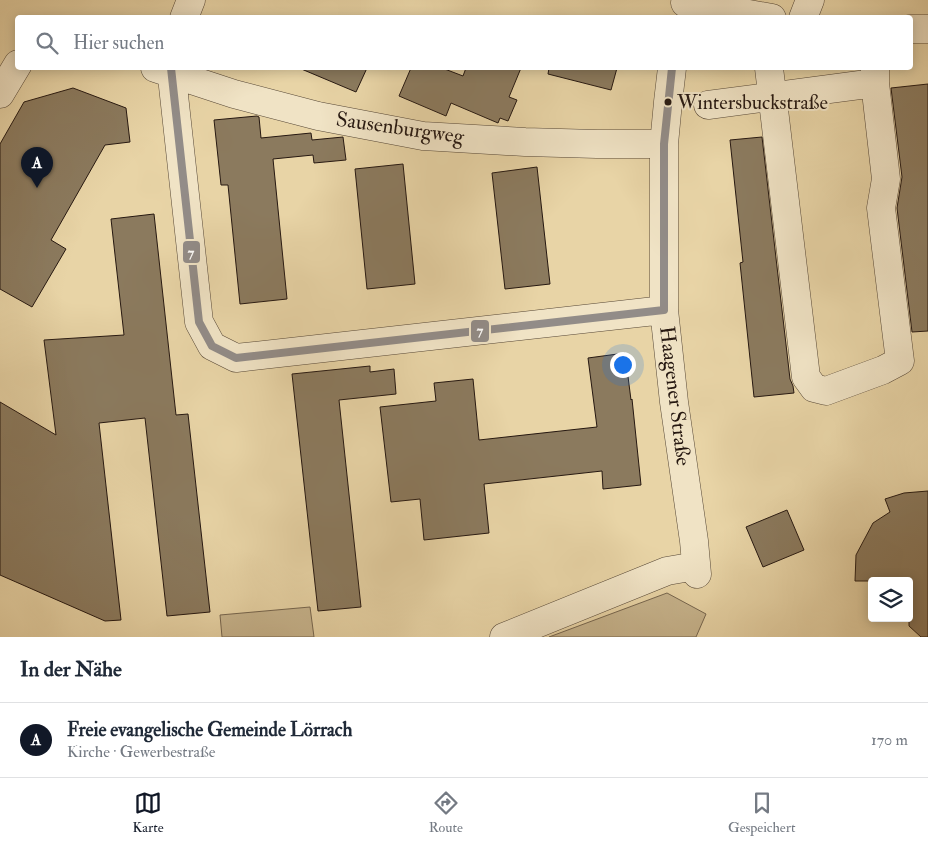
<!DOCTYPE html>
<html lang="de">
<head>
<meta charset="utf-8">
<style>
  :root { --surface:#fff; --page:#f6f6f7; --text:#1f2937; --muted:#747a83; --line:#e0e1e3; --accent:#111827 }
  body { margin:0; font-family:"IM FELL Double Pica",serif; background:var(--page); color:var(--text) }
  .controls { position:absolute; right:15px; bottom:15px; display:grid; overflow:hidden; border-radius:5px; box-shadow:0 2px 12px #0003 }
  .controls button { width:45px; height:45px; display:grid; place-items:center; padding:0; border:0; border-bottom:1px solid var(--line); background:var(--surface); color:var(--text); font:25px sans-serif }
  .you { position:absolute; left:622px; top:364px; width:18px; height:18px; margin:-12px; border:4px solid #fff; border-radius:50%; background:#1a73e8; box-shadow:0 0 0 8px #1a73e833 }
  .badge { display:grid; place-items:center; width:32px; height:32px; border-radius:50%; background:var(--accent); color:#fff; font-size:16px; font-weight:700 }
  .pin { position:absolute; translate:-50% -41px; filter:drop-shadow(0 1px 2px #0008) }
  .pin::after { content:''; position:absolute; top:26px; width:18px; height:15px; background:inherit; clip-path:polygon(0 0,100% 0,50% 100%) }
  .list { margin:0; padding:0; list-style:none }
  h2 { display:flex; justify-content:space-between; align-items:center; height:65px; margin:0; padding:0 20px; font-size:21px }
  h2 small { font-size:16px; font-weight:400; color:var(--muted) }
  .list li { display:grid; grid-template-columns:32px 1fr auto; gap:15px; align-items:center; box-sizing:border-box; height:75px; padding:0 20px; border-top:1px solid var(--line) }
  .list b { display:block; font-size:19px; white-space:nowrap }
  .list p { margin:0; font-size:16px; white-space:nowrap; color:var(--muted) }
  .list em { font-size:16px; font-style:normal; color:var(--muted) }
  .icon { flex:none; width:28px; height:28px; fill:none; stroke:currentColor; stroke-width:2; stroke-linecap:round; stroke-linejoin:round }
  .map { position:relative; flex:none; width:928px; height:637px; overflow:hidden }
  .search { position:absolute; background:var(--surface); box-shadow:0 2px 12px #0003; left:15px; right:15px; top:15px; height:55px; display:flex; align-items:center; gap:12px; box-sizing:border-box; padding:0 18px; border-radius:5px; color:var(--muted); font-size:19px }
  .sheet { height:140px; background:var(--surface) }
  nav { display:flex; justify-content:space-around; align-items:center; box-sizing:border-box; height:70px; border-top:1px solid var(--line); background:var(--surface); font-size:14px; color:var(--muted) }
  nav a { display:grid; justify-items:center; gap:2px }
  nav .on { color:var(--accent) }
  .map>svg:first-child { display:block }
  .green { fill:#c7b48d; stroke:#76664f }
  .building { fill:#8b7a5e; stroke:#261811 }
  .lines { fill:none; stroke-linecap:round; stroke-linejoin:round }
  .minor-casing { stroke:#564736; stroke-width:29 }
  .minor { stroke:#f0e3c5; stroke-width:28 }
  .bus-1-casing { stroke:#f0e3c5; stroke-width:11 }
  .bus-1 { stroke:#928c88; stroke-width:8 }
  .bus-dot { fill:#261811; stroke:#f0e3c5; stroke-width:2 }
  .labels { text-anchor:middle; dominant-baseline:central; stroke-width:4; stroke-linejoin:round; paint-order:stroke }
  .bus-label { font-size:20px; fill:#261811; stroke:#f0e3c5; text-anchor:start }
  .street-label { font-size:21px; fill:#261811; stroke:#f0e3c5 }
  .line-badge { stroke:#f0e3c5; stroke-width:2 }
  .badge-label { font-size:14px; text-anchor:middle; font-weight:bold; fill:#fff }
</style>
</head>
<body>
<div class="map">
<svg width="928" height="637" viewBox="0 0 928 637">
  <rect width="100%" height="100%" fill="#e8d4a6"/>
  <filter id="stains"><feTurbulence type="fractalNoise" baseFrequency=".004" numOctaves="4"/><feColorMatrix values="0 0 0 0 .2 0 0 0 0 .09 0 0 0 0 .02 0 0 0 .5 -.17"/></filter>
  <radialGradient id="worn" r=".72"><stop offset=".6" stop-color="#630" stop-opacity="0"/><stop offset="1" stop-color="#630" stop-opacity=".3"/></radialGradient>
  <!-- green -->
  <path class="green" d="M 667,593 L 706,614 L 696,637 L 549,637 Z
    M 310,607 L 314,637 L 222,637 L 220,615 Z"/>
  <!-- building -->
  <path class="building" d="M 299,68 L 367,68 L 356,92 Z
    M 411,68 L 442,68 L 463,76 L 466,68 L 521,68 L 509,97 L 517,100 L 508,121 L 500,118 L 498,123 L 451,103 L 446,116 L 399,96 Z
    M 549,68 L 617,68 L 611,90 L 548,74 Z
    M 928,84 L 928,331 L 912,332 L 897,208 L 902,177 L 891,88 Z
    M 73,88 L 126,108 L 130,142 L 105,145 L 51,240 L 66,249 L 32,307 L 0,289 L 0,144 L 24,102 Z
    M 257,116 L 259,117 L 261,138 L 311,133 L 312,140 L 343,137 L 346,160 L 314,163 L 313,155 L 273,159 L 287,299 L 240,304 L 228,185 L 221,185 L 214,120 Z
    M 762,137 L 790,379 L 793,386 L 794,393 L 754,397 L 740,263 L 743,262 L 730,140 Z
    M 403,164 L 415,284 L 367,289 L 355,169 Z
    M 537,167 L 550,284 L 505,289 L 492,173 Z
    M 154,214 L 176,415 L 188,414 L 210,612 L 167,616 L 145,418 L 99,423 L 121,620 L 105,621 L 0,575 L 0,402 L 56,435 L 44,340 L 124,335 L 111,219 Z
    M 625,353 L 631,400 L 632,399 L 641,485 L 603,489 L 602,471 L 484,484 L 489,533 L 424,540 L 420,499 L 391,502 L 380,407 L 436,401 L 434,383 L 473,379 L 479,440 L 597,427 L 588,358 Z
    M 370,366 L 370,372 L 394,369 L 396,394 L 339,400 L 361,607 L 318,611 L 292,374 Z
    M 928,491 L 928,637 L 921,637 L 909,626 L 909,581 L 855,581 L 856,555 L 873,523 L 890,512 L 885,499 L 904,493 Z
    M 787,510 L 804,550 L 763,567 L 746,527 Z"/>
  <g class="lines">
    <defs>
      <path id="minor" d="M 685,3 L 772,18
        M 184,18 L 191,0
        M 803,18 L 810,0
        M 910,29 L 928,29
        M 155,68 L 234,94 L 318,116 L 423,136 L 525,142 L 597,144 L 664,144
        M 171,68 L 199,322 L 212,346 L 236,358 L 664,310
        M 672,68 L 668,102 L 664,144 L 664,310 L 674,402 L 694,541 L 697,574
        M 769,68 L 806,377 L 814,388 L 826,391 L 883,370 L 900,361 L 881,208 L 886,179 L 875,83 L 875,68
        M 0,94 L 18,64
        M 708,105 L 875,83
        M 504,637 L 667,571 L 696,566"/>
    </defs>
    <!-- minor casing -->
    <use href="#minor" class="minor-casing"/>
    <!-- minor -->
    <use href="#minor" class="minor"/>
    <defs>
      <path id="bus-1" d="M 171,68 L 199,322 L 212,346 L 236,358 L 664,310
        M 664,310 L 664,144 L 672,68"/>
    </defs>
    <!-- bus-1 casing -->
    <use href="#bus-1" class="bus-1-casing"/>
    <!-- bus-1 -->
    <use href="#bus-1" class="bus-1"/>
  </g>
  <!-- markers -->
  <circle class="bus-dot" cx="668" cy="102" r="4.5"/>
  <g class="labels">
    <!-- bus labels -->
    <g class="bus-label">
      <text x="677" y="102">Wintersbuckstraße</text>
    </g>
    <!-- street labels -->
    <g class="street-label">
      <text transform="translate(400 128) rotate(8)">Sausenburgweg</text>
      <text transform="translate(675 396) rotate(83)">Haagener Straße</text>
    </g>
  </g>
  <g class="line-badge">
    <rect x="182" y="240" width="19" height="24" rx="5" fill="#928c88"/>
    <rect x="470" y="319" width="20" height="24" rx="5" fill="#928c88"/>
  </g>
  <g class="badge-label">
    <text x="191" y="257">7</text>
    <text x="480" y="335">7</text>
  </g>
  <rect width="100%" height="100%" filter="url(#stains)"/>
  <rect width="100%" height="100%" fill="url(#worn)"/>
</svg>
<div class="controls">
<button><svg class="icon" aria-label="layers" viewBox="0 0 24 24"><path d="M12 4l9 5-9 5-9-5zM3 14l9 5 9-5"/></svg></button>
</div>
<div class="you"></div>
<div class="pin badge" style="left:37px;top:188px">A</div>
<div class="search"><svg class="icon" aria-label="search" viewBox="0 0 24 24"><circle cx="10" cy="10" r="6"/><path d="M15 15l6 6"/></svg>Hier suchen</div>
</div>
<section class="sheet">
<h2>In der Nähe<small></small></h2>
<ul class="list">
<li><span class="badge">A</span><div><b>Freie evangelische Gemeinde Lörrach</b><p>Kirche · Gewerbestraße</p></div><em>170 m</em></li>
</ul>
</section>
<nav>
<a class="on"><svg class="icon" aria-label="map" viewBox="0 0 24 24"><path d="M3 6l6-2 6 2 6-2v14l-6 2-6-2-6 2zM9 4v14M15 6v14"/></svg>Karte</a>
<a><svg class="icon" aria-label="directions" viewBox="0 0 24 24"><path d="M12 3l9 9-9 9-9-9zM9 14v-3h6M13 9l2 2-2 2"/></svg>Route</a>
<a><svg class="icon" aria-label="saved" viewBox="0 0 24 24"><path d="M7 4h10v16l-5-4-5 4z"/></svg>Gespeichert</a>
</nav>
</body>
</html>
